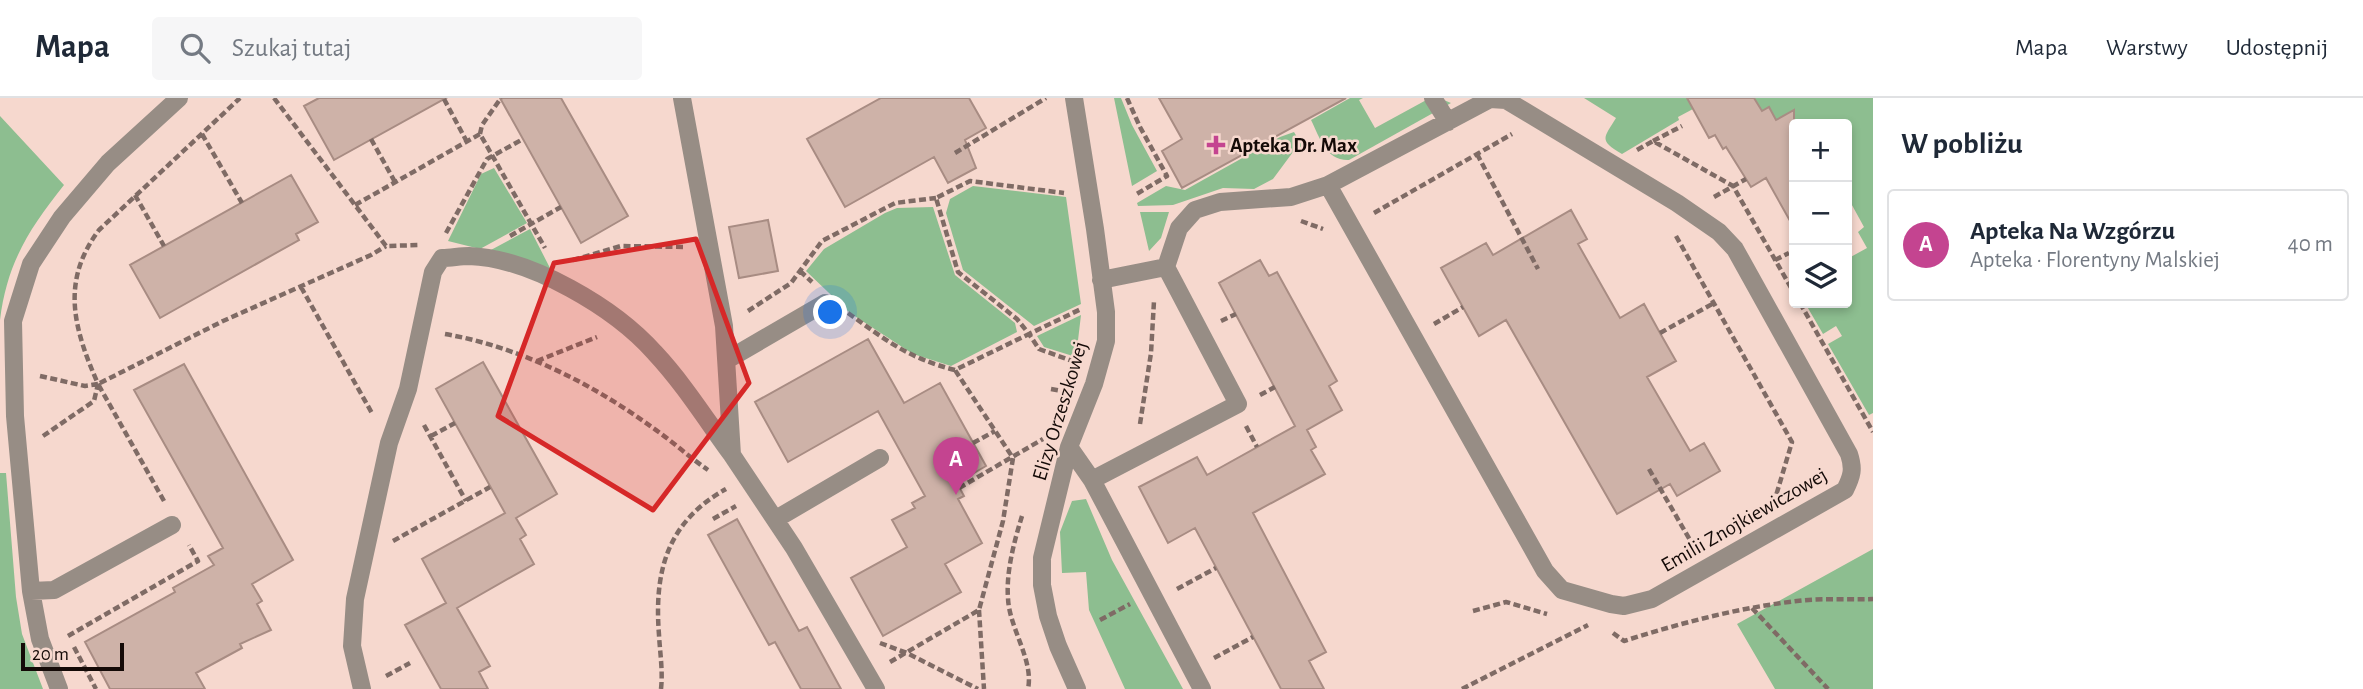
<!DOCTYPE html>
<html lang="pl">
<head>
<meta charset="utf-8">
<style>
  :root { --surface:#fff; --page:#f6f6f7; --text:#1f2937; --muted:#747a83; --line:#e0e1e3; --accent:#c44490 }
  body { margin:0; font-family:"Alegreya Sans",sans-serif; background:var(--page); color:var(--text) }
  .controls { position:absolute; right:21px; top:21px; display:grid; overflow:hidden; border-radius:7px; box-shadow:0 4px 10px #0003 }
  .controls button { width:63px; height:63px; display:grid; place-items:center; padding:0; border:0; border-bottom:2px solid var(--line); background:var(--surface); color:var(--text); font:35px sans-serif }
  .scale { position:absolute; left:21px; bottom:18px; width:103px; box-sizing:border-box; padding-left:7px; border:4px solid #140a07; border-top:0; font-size:19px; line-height:24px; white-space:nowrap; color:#140a07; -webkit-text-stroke:5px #f6d8ce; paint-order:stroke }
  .you { position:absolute; left:831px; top:215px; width:24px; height:24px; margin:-18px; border:5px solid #fff; border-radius:50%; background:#1a73e8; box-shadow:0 0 0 10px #1a73e833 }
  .badge { display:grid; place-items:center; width:46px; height:46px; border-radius:50%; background:var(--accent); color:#fff; font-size:23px; font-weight:700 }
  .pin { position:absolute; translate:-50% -58px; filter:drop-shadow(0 2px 4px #0008) }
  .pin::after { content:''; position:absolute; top:37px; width:24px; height:21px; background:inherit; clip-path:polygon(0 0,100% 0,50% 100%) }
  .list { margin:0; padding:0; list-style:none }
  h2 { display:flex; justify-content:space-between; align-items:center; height:91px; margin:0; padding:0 28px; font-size:30px }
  h2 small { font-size:23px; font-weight:400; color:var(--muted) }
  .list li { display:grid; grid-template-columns:46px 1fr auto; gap:21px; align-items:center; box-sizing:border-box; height:112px; margin:0 14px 14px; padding:0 14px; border:2px solid var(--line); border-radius:7px }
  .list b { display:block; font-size:26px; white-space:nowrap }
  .list p { margin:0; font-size:23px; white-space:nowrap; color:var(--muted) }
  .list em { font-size:23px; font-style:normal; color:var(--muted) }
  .icon { flex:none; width:38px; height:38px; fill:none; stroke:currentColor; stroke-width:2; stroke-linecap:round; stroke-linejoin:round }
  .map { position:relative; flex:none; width:1873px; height:591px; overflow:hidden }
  header { display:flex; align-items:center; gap:42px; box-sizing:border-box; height:98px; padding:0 35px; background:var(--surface); border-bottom:2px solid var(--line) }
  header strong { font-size:33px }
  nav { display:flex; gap:38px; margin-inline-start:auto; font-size:24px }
  .search { width:490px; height:63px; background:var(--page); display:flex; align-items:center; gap:18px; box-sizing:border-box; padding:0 24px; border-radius:7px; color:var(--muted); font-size:26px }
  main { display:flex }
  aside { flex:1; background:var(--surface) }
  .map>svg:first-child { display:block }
  .green { fill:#8dbe90 }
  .building { fill:#ceb2a8; stroke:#a88c83; stroke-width:2 }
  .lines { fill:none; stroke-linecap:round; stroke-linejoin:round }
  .path { stroke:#7f6b65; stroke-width:4.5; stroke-dasharray:7 3.5; stroke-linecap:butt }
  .minor { stroke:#978d85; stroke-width:18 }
  .marked { fill:#d62828; fill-opacity:0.2; stroke:#d62828; stroke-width:5; stroke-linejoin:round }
  .poi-dot { fill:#c44490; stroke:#f6d8ce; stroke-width:2.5 }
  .labels { text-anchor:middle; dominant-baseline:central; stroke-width:5; stroke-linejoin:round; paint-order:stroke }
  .poi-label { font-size:21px; font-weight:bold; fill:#140a07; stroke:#f6d8ce; text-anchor:start }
  .street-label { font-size:21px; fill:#140a07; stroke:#f6d8ce }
</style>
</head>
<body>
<header>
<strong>Mapa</strong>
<div class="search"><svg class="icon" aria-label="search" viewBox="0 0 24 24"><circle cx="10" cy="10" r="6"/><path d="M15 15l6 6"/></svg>Szukaj tutaj</div>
<nav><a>Mapa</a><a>Warstwy</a><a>Udostępnij</a></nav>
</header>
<main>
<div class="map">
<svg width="1873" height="591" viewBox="0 0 1873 591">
  <rect width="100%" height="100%" fill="#f6d8ce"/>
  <!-- green -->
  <path class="green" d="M 1114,0 L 1121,0 L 1132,27 L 1157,73 L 1132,88 Z
    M 1350,0 L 1363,0 L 1359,2 L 1375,30 L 1430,0 L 1439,0 L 1451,5 L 1349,62 C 1326,63 1320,40 1311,22 Z
    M 1584,0 L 1687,0 L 1693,11 L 1678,19 L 1679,22 L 1622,56 C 1598,42 1604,40 1616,20 Z
    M 1754,0 L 1873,0 L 1873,315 L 1869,317 L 1828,246 L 1842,238 L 1836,228 L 1823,236 L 1805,205 L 1847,205 L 1847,161 L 1867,150 L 1858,134 L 1864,129 L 1847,98 L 1847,26 L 1797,26 L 1790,14 L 1776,22 L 1769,9 L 1762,13 Z
    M 0,18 L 64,87 C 29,131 7,165 0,222 Z
    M 1294,34 L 1303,49 L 1293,54 L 1273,81 L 1254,91 L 1223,90 L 1173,107 L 1138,108 L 1137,105 L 1166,88 L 1185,92 L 1280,39 Z
    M 494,70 L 527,125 L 480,151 L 448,143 L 481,76 Z
    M 973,88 L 1066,99 L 1081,206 L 1034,228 L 963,172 L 946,115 L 950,101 Z
    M 933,109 L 955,177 L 1015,225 L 1017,234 L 951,268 L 913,256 L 850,215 L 806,173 L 824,151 L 885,115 L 897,110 Z
    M 1140,114 L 1169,114 L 1161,140 L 1149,153 Z
    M 530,131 L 551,172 L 489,153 Z
    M 1081,217 L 1076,259 L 1044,249 L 1037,238 Z
    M 0,375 L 6,375 L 16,499 L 22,536 L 43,591 L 0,591 Z
    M 1086,401 L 1112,462 L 1183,591 L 1125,591 L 1089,512 L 1086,474 L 1062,475 L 1060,434 L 1072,403 Z
    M 1873,451 L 1873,591 L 1775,591 L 1737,526 Z"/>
  <!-- building -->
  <path class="building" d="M 319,0 L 446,0 L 334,62 L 304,8 Z
    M 500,0 L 561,0 L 628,118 L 581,145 Z
    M 881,0 L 969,0 L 986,30 L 965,42 L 976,70 L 948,85 L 934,59 L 845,109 L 807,41 Z
    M 1159,0 L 1346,0 L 1182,90 L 1162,53 L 1182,41 Z
    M 1687,0 L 1754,0 L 1762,13 L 1769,9 L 1776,22 L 1794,12 L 1794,130 L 1766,80 L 1751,89 L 1726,49 L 1723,51 L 1715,37 L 1709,40 Z
    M 291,77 L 318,124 L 296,136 L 299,142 L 160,220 L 130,167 Z
    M 1571,112 L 1587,141 L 1578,146 L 1620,220 L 1644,206 L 1660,235 L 1676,263 L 1647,279 L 1690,353 L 1704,345 L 1720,373 L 1677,398 L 1670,386 L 1617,416 L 1506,222 L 1479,238 L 1441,170 L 1486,145 L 1493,157 Z
    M 768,122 L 778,173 L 739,180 L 729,129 Z
    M 1260,162 L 1269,178 L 1277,174 L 1337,283 L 1329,288 L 1342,312 L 1307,332 L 1316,349 L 1311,352 L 1325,376 L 1253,415 L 1326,554 L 1309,563 L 1324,591 L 1281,591 L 1195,430 L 1168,445 L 1139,389 L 1197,359 L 1207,377 L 1295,328 L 1219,185 Z
    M 868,241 L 904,305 L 940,285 L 986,368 L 957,385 L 964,398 L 958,401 L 982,445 L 945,466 L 961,494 L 883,538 L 851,480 L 907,449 L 892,422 L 915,410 L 912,405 L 925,398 L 878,313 L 788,364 L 755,304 Z
    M 483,264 L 557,396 L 516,420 L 526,437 L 520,441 L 534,466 L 457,510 L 490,568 L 479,574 L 488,591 L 441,591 L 405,527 L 446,505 L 422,461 L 505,415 L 436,291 Z
    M 184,266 L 293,462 L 252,486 L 262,503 L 257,506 L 271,532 L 240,546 L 242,550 L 196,575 L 205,591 L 110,591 L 85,544 L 175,494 L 173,490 L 214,467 L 208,458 L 223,450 L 134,292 Z
    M 737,421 L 799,533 L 807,529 L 841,591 L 801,591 L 775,544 L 769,547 L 708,437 Z"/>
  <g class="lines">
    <!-- path -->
    <path class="path" d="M 274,0 L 386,148 L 420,147
      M 1127,0 L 1140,29 L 1167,78 L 1135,97
      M 444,1 L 467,44
      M 202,36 L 242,105
      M 480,36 L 482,27 L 501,0
      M 371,41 L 395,84
      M 1653,43 L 1682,28
      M 1637,52 L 1653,43 L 1733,88 L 1794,195
      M 955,55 L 1046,0
      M 1477,56 L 1538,171
      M 135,97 L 164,148
      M 1714,99 L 1746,81
      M 355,107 L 480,36 L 545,150
      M 1374,115 L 1512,36
      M 1301,123 L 1323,131
      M 446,135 L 487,61 L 523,41
      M 510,138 L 561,109
      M 1676,138 L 1792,344 L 1775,401
      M 573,162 L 621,148 L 685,149
      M 1775,162 L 1789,155
      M 800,173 L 812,184
      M 301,189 L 373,317
      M 1800,205 L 1873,334
      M 748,213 L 791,185 L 822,143 L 895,105 L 936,100
      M 848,215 C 887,243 908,260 955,272 L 1029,236 L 1017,221 L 958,174 L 936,100 L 970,83 L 1064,95
      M 1221,223 L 1236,216
      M 1434,226 L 1463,209
      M 1660,235 L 1714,205
      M 445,236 C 520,249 593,286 653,330 C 672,343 689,359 708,372
      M 537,263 L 597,239
      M 1075,264 L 1039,251 L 1029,236 L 1081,211
      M 40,278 L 85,288 L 98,286 C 74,231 60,184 99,132 L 240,0
      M 1051,291 L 1062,293
      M 1260,297 L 1275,289
      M 1140,326 L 1151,255 L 1154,203
      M 424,327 L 466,403
      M 1246,328 L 1257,349
      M 43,338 L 94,303 L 98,286
      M 431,338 L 455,325
      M 973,345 L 995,333
      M 1649,371 L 1694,449
      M 959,390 L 1043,341
      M 164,403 L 98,286 L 223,223 L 371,157 L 386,148
      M 1022,418 C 1014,444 1006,474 1008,500 C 1009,530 1034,562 1028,591
      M 713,421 L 736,408
      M 393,443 L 490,389
      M 1177,491 L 1216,470
      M 1752,510 L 1828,591
      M 979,512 L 984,591
      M 1473,513 L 1506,504 L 1547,516
      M 1100,522 L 1130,506
      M 1613,535 L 1624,543 C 1681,525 1737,510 1797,503 C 1822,500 1848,502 1873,501
      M 68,538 L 198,463 L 189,447
      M 880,545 L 907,555 L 978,591
      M 74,549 L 96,591
      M 1214,560 L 1253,539
      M 890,564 L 979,512 L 1003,423 L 1013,360 L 955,272
      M 386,578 L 410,565
      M 661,591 C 663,573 660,555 659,537 C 654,473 667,424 726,391
      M 1462,591 L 1588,527"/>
    <!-- minor -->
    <path class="minor" d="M 682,0 L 724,228 L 732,357 L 794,450 L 876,591
      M 1074,0 L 1095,131 L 1106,214 L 1106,243 L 1094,286 L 1069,349 L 1042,460 L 1042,487 L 1048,518 L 1058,548 L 1077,591
      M 1433,0 L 1448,24
      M 1101,182 L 1166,169 L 1179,130 L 1195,112 L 1220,104 L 1291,99 L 1328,87 L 1490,1 L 1506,2 L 1677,105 L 1719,134 L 1735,151 L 1849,356 C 1854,371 1852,378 1845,392 L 1652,501 L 1624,508 L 1611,506 L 1562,492 L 1545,473 L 1328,87
      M 727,262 L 825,205
      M 1069,349 L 1092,382 L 1202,591
      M 1092,382 L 1238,306 L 1166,169
      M 776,421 L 880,360
      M 31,493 L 54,492 L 172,427
      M 59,591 L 40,541 L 31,493 L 15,318 L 13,223 L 31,166 L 62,119 L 108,65 L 179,0
      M 362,591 L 352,548 L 355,501 L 389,345 L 408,291 L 433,174 L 442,160 C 451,160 460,158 469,158 C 531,160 615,210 655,255 C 684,286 707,323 732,357"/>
  </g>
  <!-- marked area -->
  <path class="marked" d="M 696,141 L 749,285 L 653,412 L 498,318 L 554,165 Z"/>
  <!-- markers -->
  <path class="poi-dot" d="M1212.5 36.5h7v7h7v7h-7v7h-7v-7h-7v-7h7z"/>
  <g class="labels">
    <!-- poi labels -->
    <g class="poi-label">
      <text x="1230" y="47">Apteka Dr. Max</text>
    </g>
    <!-- street labels -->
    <g class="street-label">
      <text transform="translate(1060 313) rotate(-73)">Elizy Orzeszkowej</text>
      <text transform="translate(1744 422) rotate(-30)">Emilii Znojkiewiczowej</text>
    </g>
  </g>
</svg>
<div class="controls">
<button>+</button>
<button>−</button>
<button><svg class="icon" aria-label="layers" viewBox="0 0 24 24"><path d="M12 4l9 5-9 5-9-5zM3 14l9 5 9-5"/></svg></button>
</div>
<div class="scale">20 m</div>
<div class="you"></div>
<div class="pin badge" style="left:956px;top:397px">A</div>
</div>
<aside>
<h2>W pobliżu<small></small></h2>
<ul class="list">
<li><span class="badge">A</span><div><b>Apteka Na Wzgórzu</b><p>Apteka · Florentyny Malskiej</p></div><em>40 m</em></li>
</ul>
</aside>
</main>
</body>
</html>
